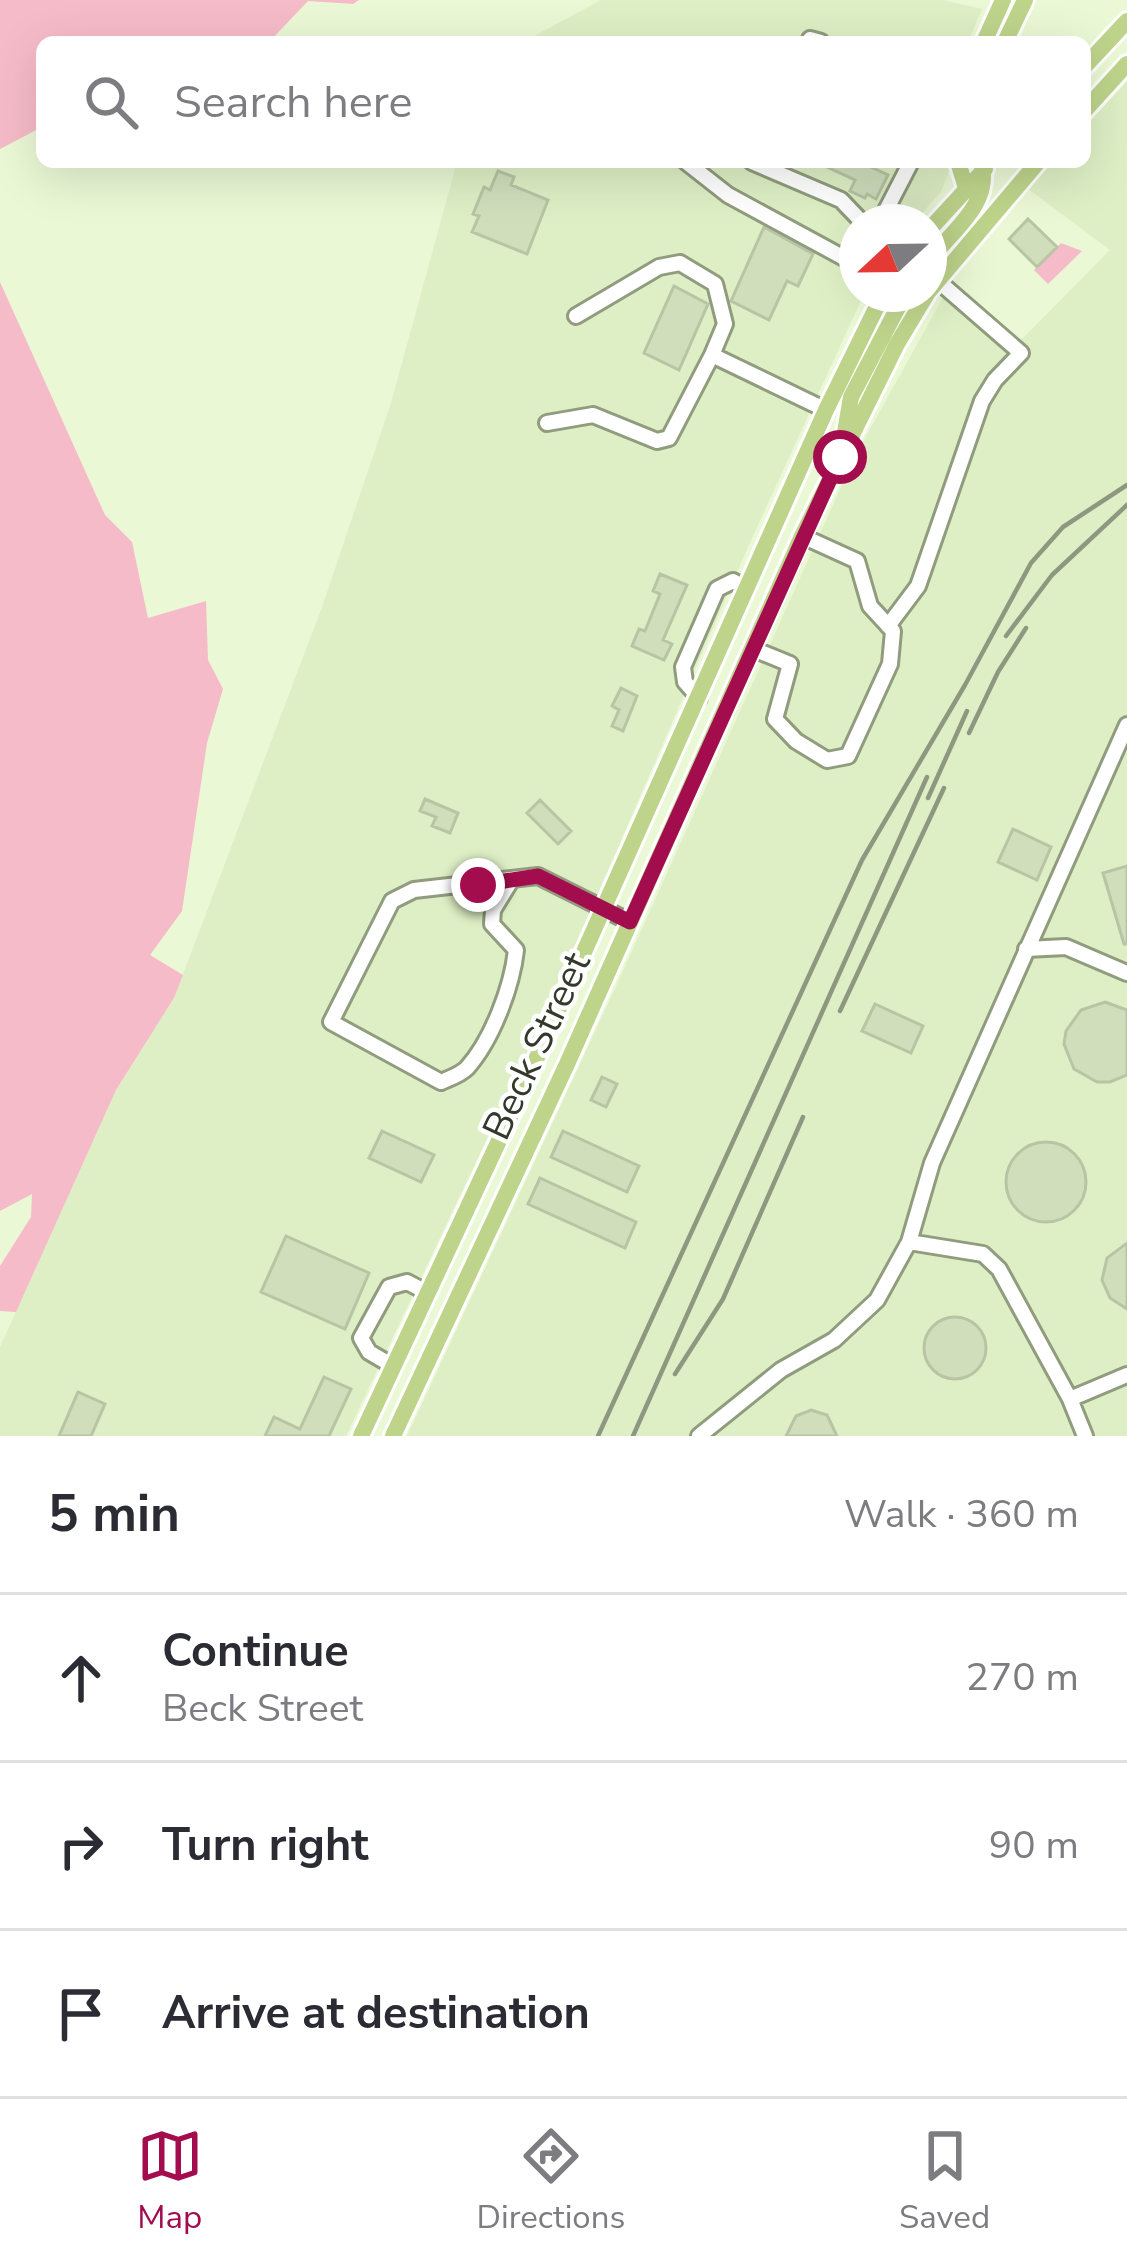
<!DOCTYPE html>
<html lang="en">
<head>
<meta charset="utf-8">
<style>
  :root { --surface:#fff; --page:#f7f7f7; --text:#2b2b33; --muted:#7c7c81; --line:#e1e1e2; --accent:#a30d4e }
  body { margin:0; font-family:"Nunito Sans",sans-serif; background:var(--page); color:var(--text) }
  .compass { position:absolute; left:839px; top:204px; width:108px; height:108px; border-radius:50%; background:var(--surface); box-shadow:0 12px 48px #0002; rotate:248deg }
  .stop { position:absolute; width:36px; height:36px; margin:-27px; border:9px solid #a30d4e; border-radius:50%; background:#fff }
  .stop.end { background:#a30d4e; border-color:#fff; box-shadow:0 3px 12px #0008 }
  .list { margin:0; padding:0; list-style:none }
  h2 { display:flex; justify-content:space-between; align-items:center; height:156px; margin:0; padding:0 48px; font-size:51px }
  h2 small { font-size:39px; font-weight:400; color:var(--muted) }
  .list li { display:grid; grid-template-columns:78px 1fr auto; gap:36px; align-items:center; box-sizing:border-box; height:168px; padding:0 48px; border-top:3px solid var(--line) }
  .list b { display:block; font-size:45px; white-space:nowrap }
  .list p { margin:0; font-size:39px; white-space:nowrap; color:var(--muted) }
  .list em { font-size:39px; font-style:normal; color:var(--muted) }
  .icon { flex:none; width:66px; height:66px; fill:none; stroke:currentColor; stroke-width:2; stroke-linecap:round; stroke-linejoin:round }
  .map { position:relative; flex:none; width:1127px; height:1436px; overflow:hidden }
  .search { position:absolute; background:var(--surface); box-shadow:0 12px 48px #0002; left:36px; right:36px; top:36px; height:132px; display:flex; align-items:center; gap:30px; box-sizing:border-box; padding:0 42px; border-radius:18px; color:var(--muted); font-size:45px }
  .sheet { height:660px; background:var(--surface) }
  nav { display:flex; justify-content:space-around; align-items:center; box-sizing:border-box; height:168px; border-top:3px solid var(--line); background:var(--surface); font-size:33px; color:var(--muted) }
  nav a { display:grid; justify-items:center; gap:6px }
  nav .on { color:var(--accent) }
  .map>svg:first-child { display:block }
  .built { fill:#deefc5 }
  .green { fill:#f6bbc8 }
  .building { fill:#d0debc; stroke:#b8c5a4; stroke-width:3 }
  .lines { fill:none; stroke-linecap:round; stroke-linejoin:round }
  .minor-casing { stroke:#909c7d; stroke-width:20 }
  .major-casing { stroke:#fff; stroke-width:22 }
  .minor { stroke:#fff; stroke-width:14 }
  .major { stroke:#bed48b; stroke-width:16 }
  .rail { stroke:#8e9880; stroke-width:4.5 }
  .route { stroke:#a30d4e; stroke-width:15 }
  .labels { text-anchor:middle; dominant-baseline:central; stroke-width:9; stroke-linejoin:round; paint-order:stroke }
  .street-label { font-size:39px; fill:#33392b; stroke:#fff }
</style>
</head>
<body>
<div class="map">
<svg width="1127" height="1436" viewBox="0 0 1127 1436">
  <rect width="100%" height="100%" fill="#eaf8d5"/>
  <!-- built -->
  <path class="built" d="M 601,0 L 943,0 L 982,9 L 968,42 L 523,42 Z
    M 1127,81 L 1127,1436 L 407,1436 L 618,982 L 854,458 L 946,292 L 1012,349 L 1110,250 L 1028,189 L 1053,162 L 1085,162 L 1085,127 Z
    M 457,162 L 947,162 L 949,171 L 941,192 L 914,222 L 857,222 L 857,294 L 864,294 L 748,547 L 543,1021 L 346,1436 L 0,1436 L 0,1347 L 116,1090 L 174,998 L 322,607 L 391,403 Z"/>
  <!-- green -->
  <path class="green" d="M 0,0 L 359,0 L 353,4 L 308,1 L 269,42 L 42,42 L 42,127 L 0,149 Z
    M 1061,243 L 1082,251 L 1048,284 L 1034,270 Z
    M 0,282 L 105,515 L 132,542 L 148,618 L 206,601 L 208,660 L 223,689 L 207,743 L 182,911 L 150,955 L 183,975 L 174,998 L 116,1090 L 16,1312 L 0,1311 L 0,1266 L 31,1217 L 32,1194 L 0,1211 Z"/>
  <!-- building -->
  <path class="building" d="M 816,162 L 860,162 L 888,175 L 876,199 L 867,194 L 865,198 L 850,191 L 855,180 Z
    M 498,171 L 514,177 L 511,185 L 548,200 L 527,254 L 472,232 L 479,216 L 473,214 L 484,187 L 490,190 Z
    M 1028,219 L 1057,247 L 1037,267 L 1009,239 Z
    M 764,227 L 813,254 L 798,286 L 787,281 L 769,320 L 731,301 Z
    M 674,286 L 708,304 L 679,370 L 644,353 Z
    M 660,574 L 687,585 L 663,640 L 672,644 L 664,660 L 632,646 L 639,629 L 645,631 L 660,594 L 653,591 Z
    M 621,688 L 637,696 L 623,731 L 612,726 L 619,710 L 612,706 Z
    M 425,799 L 458,813 L 450,833 L 432,826 L 436,817 L 420,811 Z
    M 540,800 L 571,831 L 558,844 L 527,813 Z
    M 1013,829 L 1051,847 L 1037,880 L 998,862 Z
    M 1127,866 L 1127,944 L 1124,944 L 1103,873 Z
    M 1105,1002 L 1127,1010 L 1127,1075 L 1110,1082 L 1097,1082 L 1074,1069 L 1064,1044 L 1066,1031 L 1081,1010 Z
    M 875,1004 L 923,1026 L 911,1053 L 862,1031 Z
    M 602,1077 L 617,1084 L 606,1107 L 591,1100 Z
    M 382,1131 L 434,1155 L 421,1182 L 369,1158 Z
    M 563,1131 L 639,1166 L 627,1192 L 551,1157 Z
    M1006 1182a40 40 0 1 1 80 0a40 40 0 1 1-80 0Z
    M 540,1178 L 636,1222 L 625,1248 L 528,1204 Z
    M 286,1236 L 369,1273 L 345,1329 L 261,1292 Z
    M 1127,1243 L 1127,1309 L 1110,1298 L 1102,1280 L 1107,1258 Z
    M924 1348a31 31 0 1 1 62 0a31 31 0 1 1-62 0Z
    M 324,1377 L 351,1389 L 329,1436 L 265,1436 L 274,1417 L 300,1429 Z
    M 78,1392 L 105,1404 L 91,1436 L 59,1436 Z
    M 811,1410 L 827,1415 L 837,1436 L 786,1436 L 796,1416 Z"/>
  <g class="lines">
    <defs>
      <path id="minor" d="M 810,39 L 821,42
        M 686,162 L 728,195 L 857,265
        M 752,162 L 841,200 L 862,222
        M 880,222 L 911,162
        M 576,316 L 659,267 L 680,263 L 715,284 L 725,324 L 712,355
        M 547,423 L 593,415 L 657,441 L 669,438 L 712,355 L 826,410
        M 888,626 L 918,586 L 982,401 L 995,380 L 1021,353 L 937,280
        M 751,648 L 790,664 L 775,719 L 796,741 L 827,760 L 848,756 L 890,664 L 893,631 L 870,606 L 857,561 L 802,536
        M 699,698 L 685,682 L 683,667 L 717,589 L 733,581 L 747,589
        M 512,879 L 493,910 L 492,924 L 516,950 C 512,987 492,1040 467,1068 C 460,1075 450,1078 441,1082 L 331,1022 L 392,901 L 414,890 L 538,876 L 630,922
        M 1026,949 L 1066,947 L 1127,973
        M 909,1242 L 983,1254 L 999,1269 L 1070,1399 L 1085,1436
        M 393,1366 L 369,1352 L 361,1338 L 389,1287 L 407,1282 L 428,1293
        M 1070,1399 L 1127,1375
        M 699,1436 L 781,1370 L 834,1340 L 877,1300 L 909,1242 L 932,1163 L 1127,725"/>
      <path id="major" d="M 984,42 L 1003,0
        M 1005,42 L 1025,0
        M 1085,66 L 1127,21
        M 1085,110 L 1127,64
        M 958,162 L 966,188
        M 929,230 L 985,169
        M 929,260 C 952,231 993,203 981,162
        M 929,291 L 1038,162
        M 844,438 L 851,397 L 905,294
        M 361,1436 L 517,1102 L 826,410 L 883,294
        M 393,1436 L 567,1064 L 802,536 L 897,344 L 927,294"/>
    </defs>
    <!-- minor casing -->
    <use href="#minor" class="minor-casing"/>
    <!-- major casing -->
    <use href="#major" class="major-casing"/>
    <!-- minor -->
    <use href="#minor" class="minor"/>
    <!-- major -->
    <use href="#major" class="major"/>
    <!-- rail -->
    <path class="rail" d="M 1006,636 L 1052,575 L 1127,505
      M 969,733 L 998,672 L 1026,628
      M 928,798 L 967,711
      M 840,1011 L 944,788
      M 675,1374 L 723,1299 L 803,1117
      M 598,1436 L 862,860 L 965,685 L 1031,563 L 1063,527 L 1127,485
      M 633,1436 L 927,777"/>
  </g>
  <g class="lines">
    <!-- route -->
    <path class="route" d="M 478,885 L 538,876 L 630,922 L 840,457"/>
  </g>
  <g class="labels">
    <!-- street labels -->
    <g class="street-label">
      <text transform="translate(537 1046) rotate(-65)">Beck Street</text>
    </g>
  </g>
</svg>
<svg class="compass" viewBox="-18 -18 36 36"><path d="M0-13l5 13h-10z" fill="#e53935"/><path d="M0 13l5-13h-10z" fill="#7c7c81"/></svg>
<div class="stop" style="left:840px;top:457px"></div>
<div class="stop end" style="left:478px;top:885px"></div>
<div class="search"><svg class="icon" aria-label="search" viewBox="0 0 24 24"><circle cx="10" cy="10" r="6"/><path d="M15 15l6 6"/></svg>Search here</div>
</div>
<section class="sheet">
<h2>5 min<small>Walk · 360 m</small></h2>
<ul class="list">
<li><svg class="icon" aria-label="ahead" viewBox="0 0 24 24"><path d="M12 20V5M6 11l6-6 6 6"/></svg><div><b>Continue</b><p>Beck Street</p></div><em>270 m</em></li>
<li><svg class="icon" aria-label="right" viewBox="0 0 24 24"><path d="M7 20v-9h11M14 6l5 5-5 5"/></svg><div><b>Turn right</b></div><em>90 m</em></li>
<li><svg class="icon" aria-label="arrive" viewBox="0 0 24 24"><path d="M6 21V4h12l-3 4 3 4H6"/></svg><div><b>Arrive at destination</b></div></li>
</ul>
</section>
<nav>
<a class="on"><svg class="icon" aria-label="map" viewBox="0 0 24 24"><path d="M3 6l6-2 6 2 6-2v14l-6 2-6-2-6 2zM9 4v14M15 6v14"/></svg>Map</a>
<a><svg class="icon" aria-label="directions" viewBox="0 0 24 24"><path d="M12 3l9 9-9 9-9-9zM9 14v-3h6M13 9l2 2-2 2"/></svg>Directions</a>
<a><svg class="icon" aria-label="saved" viewBox="0 0 24 24"><path d="M7 4h10v16l-5-4-5 4z"/></svg>Saved</a>
</nav>
</body>
</html>
